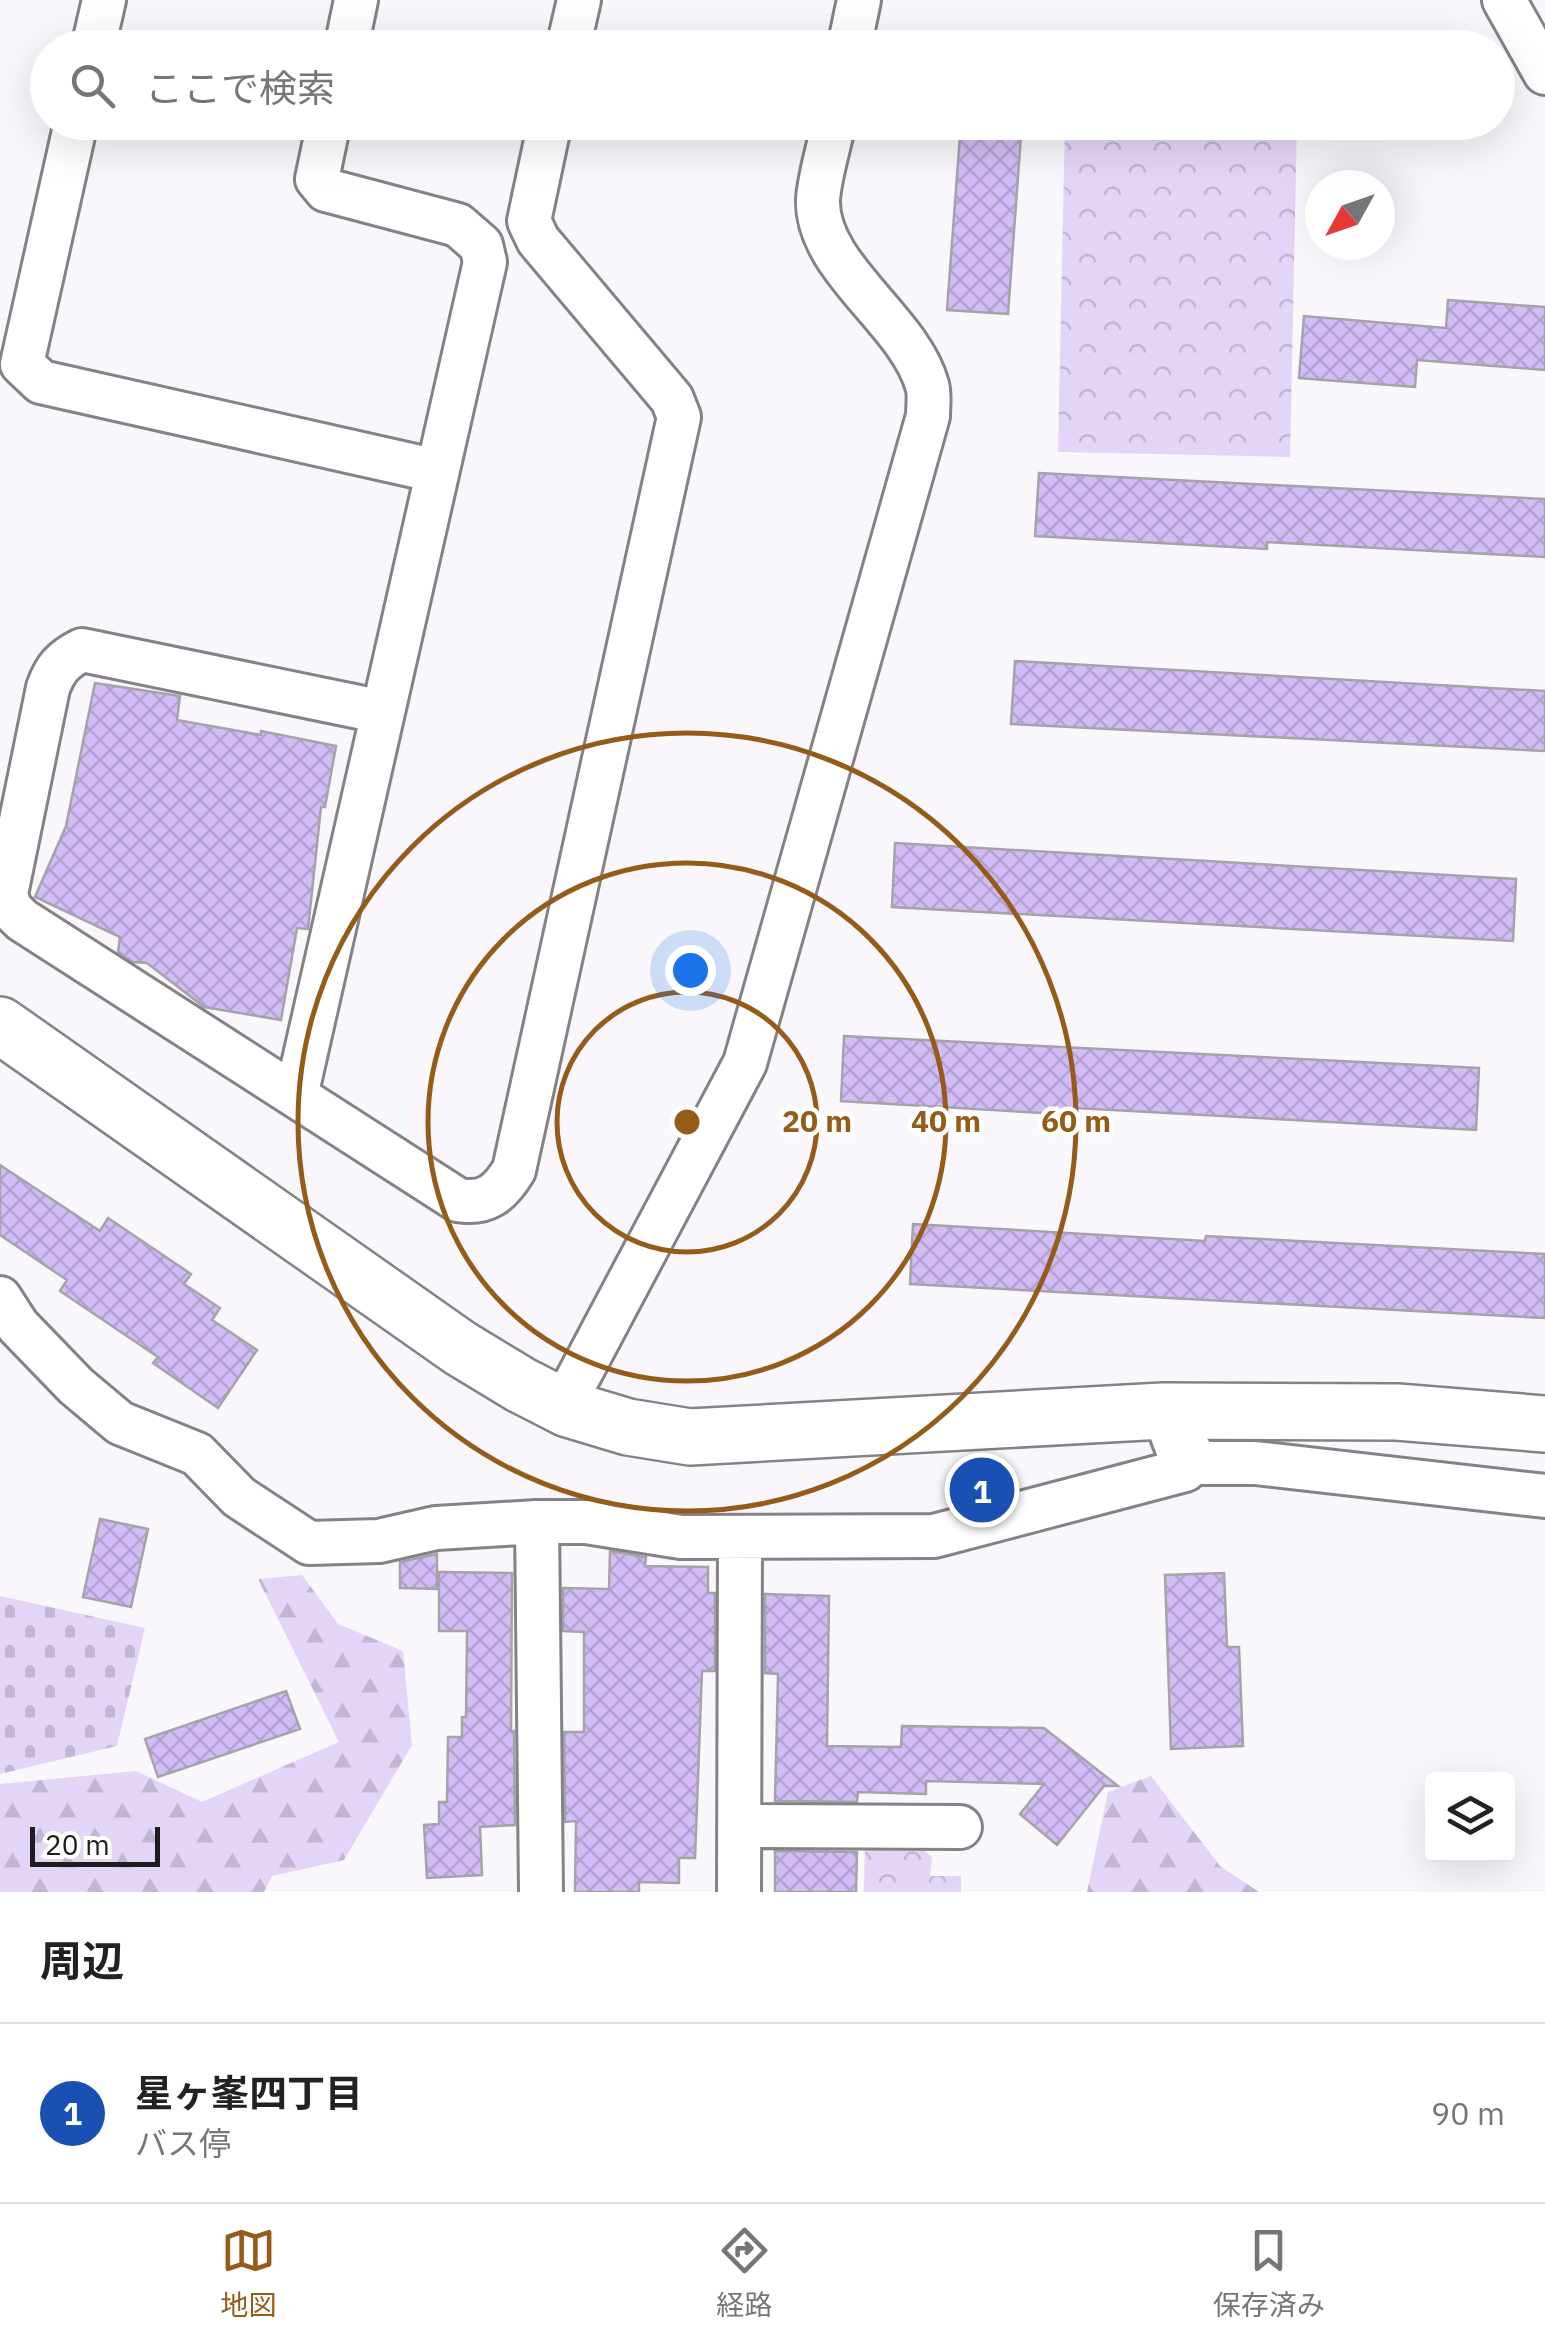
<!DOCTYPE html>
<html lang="ja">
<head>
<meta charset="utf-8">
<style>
  :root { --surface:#fff; --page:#f6f6f6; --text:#222; --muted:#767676; --line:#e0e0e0; --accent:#955b19 }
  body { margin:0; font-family:"IBM Plex Sans","Noto Sans JP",sans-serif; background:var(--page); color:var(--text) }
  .controls { position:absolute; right:30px; bottom:30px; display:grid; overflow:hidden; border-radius:10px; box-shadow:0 10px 40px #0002 }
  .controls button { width:90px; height:90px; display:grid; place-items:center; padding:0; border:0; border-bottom:2px solid var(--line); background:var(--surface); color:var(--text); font:50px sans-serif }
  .compass { position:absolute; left:1305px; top:170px; width:90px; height:90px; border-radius:50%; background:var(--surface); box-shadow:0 10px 40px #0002; rotate:230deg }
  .scale { position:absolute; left:30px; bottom:25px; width:130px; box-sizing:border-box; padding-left:10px; border:5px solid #1d1d1f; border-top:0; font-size:28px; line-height:35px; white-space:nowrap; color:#1d1d1f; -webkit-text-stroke:8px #fff; paint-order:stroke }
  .you { position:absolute; left:690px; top:970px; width:35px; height:35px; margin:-25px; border:8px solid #fff; border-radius:50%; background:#1a73e8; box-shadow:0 0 0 15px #1a73e833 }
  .badge { display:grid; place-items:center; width:65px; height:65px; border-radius:50%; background:var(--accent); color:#fff; font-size:32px; font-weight:700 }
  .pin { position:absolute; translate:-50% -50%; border:5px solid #fff; box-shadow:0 2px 10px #0006 }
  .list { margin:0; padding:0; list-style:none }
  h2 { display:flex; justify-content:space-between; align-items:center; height:130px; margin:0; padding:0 40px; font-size:42px }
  h2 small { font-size:32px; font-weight:400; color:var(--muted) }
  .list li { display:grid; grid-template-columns:65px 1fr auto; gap:30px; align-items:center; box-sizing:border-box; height:180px; padding:0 40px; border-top:2px solid var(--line) }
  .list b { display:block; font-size:38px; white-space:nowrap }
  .list p { margin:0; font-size:32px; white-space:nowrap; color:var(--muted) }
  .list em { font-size:32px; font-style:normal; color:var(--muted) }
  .icon { flex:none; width:55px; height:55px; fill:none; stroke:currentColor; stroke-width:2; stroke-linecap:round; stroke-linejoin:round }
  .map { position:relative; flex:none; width:1545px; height:1892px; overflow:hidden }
  .search { position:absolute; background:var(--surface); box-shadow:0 10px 40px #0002; left:30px; right:30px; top:30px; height:110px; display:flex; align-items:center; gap:25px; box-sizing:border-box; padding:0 35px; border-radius:55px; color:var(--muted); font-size:38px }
  .sheet { height:310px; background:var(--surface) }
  nav { display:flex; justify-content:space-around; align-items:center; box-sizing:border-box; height:140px; border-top:2px solid var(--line); background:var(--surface); font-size:28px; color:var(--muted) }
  nav a { display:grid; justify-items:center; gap:5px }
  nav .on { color:var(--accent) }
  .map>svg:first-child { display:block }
  .forest { fill:url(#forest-firs) }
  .cemetery { fill:url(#cemetery-stones) }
  .park { fill:url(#park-crowns) }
  .building { fill:url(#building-cross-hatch); stroke:#a5a3a8; stroke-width:2.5 }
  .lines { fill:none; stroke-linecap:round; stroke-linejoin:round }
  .street-casing { stroke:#848287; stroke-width:48 }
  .secondary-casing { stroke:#848287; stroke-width:60 }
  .street { stroke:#fff; stroke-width:42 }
  .secondary { stroke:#fff; stroke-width:55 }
  .ring { fill:none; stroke:#955b19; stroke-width:5 }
  .centre { fill:#955b19; stroke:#fff; stroke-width:5 }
  .ring-label { font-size:30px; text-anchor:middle; font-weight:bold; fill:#955b19; stroke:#fff; stroke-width:9; stroke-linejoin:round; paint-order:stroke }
</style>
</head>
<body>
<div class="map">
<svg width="1545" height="1892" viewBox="0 0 1545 1892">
  <defs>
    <pattern id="forest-firs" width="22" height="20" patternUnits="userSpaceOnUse" patternTransform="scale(2.5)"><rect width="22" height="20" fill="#e3d5f8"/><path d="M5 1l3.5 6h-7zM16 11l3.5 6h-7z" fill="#c2b6d4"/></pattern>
    <pattern id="cemetery-stones" width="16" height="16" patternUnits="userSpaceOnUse" patternTransform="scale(2.5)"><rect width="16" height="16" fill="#e3d5f8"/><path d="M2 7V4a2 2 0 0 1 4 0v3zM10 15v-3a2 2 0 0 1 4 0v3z" fill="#c2b6d4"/></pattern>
    <pattern id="park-crowns" width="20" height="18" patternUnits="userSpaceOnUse" patternTransform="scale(2.5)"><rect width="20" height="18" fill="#e3d5f8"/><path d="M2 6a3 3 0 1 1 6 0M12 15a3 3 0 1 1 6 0" fill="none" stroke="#c2b6d4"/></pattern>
    <pattern id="building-cross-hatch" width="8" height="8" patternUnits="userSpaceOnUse" patternTransform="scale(2.5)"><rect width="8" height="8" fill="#d2bcf5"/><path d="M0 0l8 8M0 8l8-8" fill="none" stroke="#b4a1d2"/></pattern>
  </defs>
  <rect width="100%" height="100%" fill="#f9f7fc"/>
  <!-- forest -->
  <path class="forest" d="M 302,1575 L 338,1624 L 403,1651 L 412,1745 L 344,1860 L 272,1876 L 264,1892 L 0,1892 L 0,1784 L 136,1771 L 202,1802 L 339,1742 L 258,1579 Z
    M 1151,1776 L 1220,1866 L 1259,1892 L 1087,1892 L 1108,1792 Z"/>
  <!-- cemetery -->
  <path class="cemetery" d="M 0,1596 L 145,1628 L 117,1746 L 0,1774 Z"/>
  <!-- park -->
  <path class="park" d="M 1065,123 L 1297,123 L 1290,457 L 1058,452 Z
    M 865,1837 L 908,1838 L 932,1857 L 930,1876 L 961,1876 L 961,1892 L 864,1892 Z"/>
  <!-- building -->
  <path class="building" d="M 961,122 L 1022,122 L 1008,314 L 947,310 Z
    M 1448,300 L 1545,307 L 1545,370 L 1417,360 L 1415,387 L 1299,378 L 1304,316 L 1446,328 Z
    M 1039,473 L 1545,499 L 1545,557 L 1267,542 L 1267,549 L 1035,536 Z
    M 1015,661 L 1545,691 L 1545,751 L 1011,724 Z
    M 95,683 L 180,696 L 177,720 L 261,735 L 261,731 L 336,746 L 325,807 L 321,807 L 308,929 L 297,928 L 281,1020 L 204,1007 L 147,963 L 133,962 L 118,952 L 120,937 L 35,897 L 66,826 Z
    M 895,843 L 1516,879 L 1513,941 L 892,907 Z
    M 844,1036 L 1479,1068 L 1476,1130 L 1076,1108 L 1076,1115 L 841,1101 Z
    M 0,1165 L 100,1231 L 108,1218 L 191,1274 L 184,1284 L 220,1308 L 212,1320 L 257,1350 L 218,1408 L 153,1363 L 158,1357 L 60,1291 L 67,1280 L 0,1235 Z
    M 913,1224 L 1205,1241 L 1206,1236 L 1545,1254 L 1545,1318 L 910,1284 Z
    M 100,1519 L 148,1529 L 131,1607 L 83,1597 Z
    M 610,1551 L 646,1557 L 645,1566 L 708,1567 L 708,1593 L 715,1593 L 715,1671 L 702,1671 L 695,1858 L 679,1858 L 679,1883 L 639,1882 L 639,1892 L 575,1892 L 576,1821 L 565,1822 L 564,1732 L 584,1732 L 584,1632 L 563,1631 L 563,1588 L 609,1589 Z
    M 437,1554 L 437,1589 L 400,1588 L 400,1562 Z
    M 439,1572 L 512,1573 L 511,1731 L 514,1731 L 515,1825 L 480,1827 L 482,1875 L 427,1878 L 424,1825 L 439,1824 L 439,1802 L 447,1802 L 448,1737 L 462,1737 L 462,1717 L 466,1717 L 467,1631 L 439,1631 Z
    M 1224,1573 L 1227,1647 L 1239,1647 L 1243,1746 L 1171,1749 L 1165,1575 Z
    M 765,1594 L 829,1596 L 827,1746 L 901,1747 L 902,1726 L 1044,1728 L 1118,1786 L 1104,1786 L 1057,1845 L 1020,1814 L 1044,1784 L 926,1781 L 926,1794 L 858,1792 L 857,1802 L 775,1801 L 778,1674 L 765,1673 Z
    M 286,1691 L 300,1729 L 158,1777 L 145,1739 Z
    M 775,1851 L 857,1852 L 856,1892 L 775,1892 Z"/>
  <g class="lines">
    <defs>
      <path id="street" d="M 1504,0 L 1545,73
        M 93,48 L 104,0
        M 346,48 L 356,0
        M 568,48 L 579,0
        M 849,48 L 859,0
        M 76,122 L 22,364 L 41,382 L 437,471
        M 383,712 L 82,650 C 62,660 55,669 48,688 L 6,894 L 10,908 L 22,920 L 458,1200 C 486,1205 500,1193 514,1170 L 679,417 L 672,399 L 538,240 L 529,221 L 550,122
        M 296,1096 L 485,262 L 481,245 L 458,225 L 326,190 L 317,179 L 329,122
        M 0,1298 L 18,1326 L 76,1386 L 120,1423 L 197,1454 L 239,1497 L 309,1543 L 379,1541 L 436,1528 L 537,1522 L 586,1522 L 681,1537 L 934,1536 L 1185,1470 L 1163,1411
        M 563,1406 L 745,1063 L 928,416 C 928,406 930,394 927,385 C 909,320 815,267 818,199 C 820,174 829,147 834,122
        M 1175,1428 L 1198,1463 L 1255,1463 L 1545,1496
        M 537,1522 L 541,1892
        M 739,1826 L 960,1827
        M 739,1892 L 740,1539"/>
      <path id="secondary" d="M 0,1025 L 460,1348 L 521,1385 L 568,1409 L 628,1427 L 690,1437 L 1163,1411 L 1397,1412 L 1545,1424"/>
    </defs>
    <!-- street casing -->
    <use href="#street" class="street-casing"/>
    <!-- secondary casing -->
    <use href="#secondary" class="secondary-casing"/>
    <!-- street -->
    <use href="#street" class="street"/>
    <!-- secondary -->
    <use href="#secondary" class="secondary"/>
  </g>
  <!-- distance rings -->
  <g class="ring">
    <circle cx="687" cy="1122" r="130"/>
    <circle cx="687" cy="1122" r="259"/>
    <circle cx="687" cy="1122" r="389"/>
  </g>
  <circle cx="687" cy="1122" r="15" class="centre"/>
  <g class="ring-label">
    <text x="817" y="1132">20 m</text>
    <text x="946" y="1132">40 m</text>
    <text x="1076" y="1132">60 m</text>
  </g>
</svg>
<div class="controls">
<button><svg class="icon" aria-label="layers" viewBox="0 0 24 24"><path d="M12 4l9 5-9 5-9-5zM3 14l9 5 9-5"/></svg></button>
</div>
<svg class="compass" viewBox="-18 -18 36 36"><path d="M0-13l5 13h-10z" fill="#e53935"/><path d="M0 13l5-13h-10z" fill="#767676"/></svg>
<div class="scale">20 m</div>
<div class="you"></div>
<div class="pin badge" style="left:982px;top:1490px;background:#1a4fb4">1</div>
<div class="search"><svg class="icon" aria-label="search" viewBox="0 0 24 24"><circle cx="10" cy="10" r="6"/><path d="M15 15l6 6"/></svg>ここで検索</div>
</div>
<section class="sheet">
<h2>周辺<small></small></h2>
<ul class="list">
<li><span class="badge" style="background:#1a4fb4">1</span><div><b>星ヶ峯四丁目</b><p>バス停</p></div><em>90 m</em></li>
</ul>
</section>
<nav>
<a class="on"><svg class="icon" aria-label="map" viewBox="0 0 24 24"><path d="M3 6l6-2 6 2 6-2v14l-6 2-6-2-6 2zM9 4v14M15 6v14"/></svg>地図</a>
<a><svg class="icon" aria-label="directions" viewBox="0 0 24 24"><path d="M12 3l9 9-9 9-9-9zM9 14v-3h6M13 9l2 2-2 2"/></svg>経路</a>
<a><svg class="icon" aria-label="saved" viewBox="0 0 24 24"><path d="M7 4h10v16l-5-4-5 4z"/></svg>保存済み</a>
</nav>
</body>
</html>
